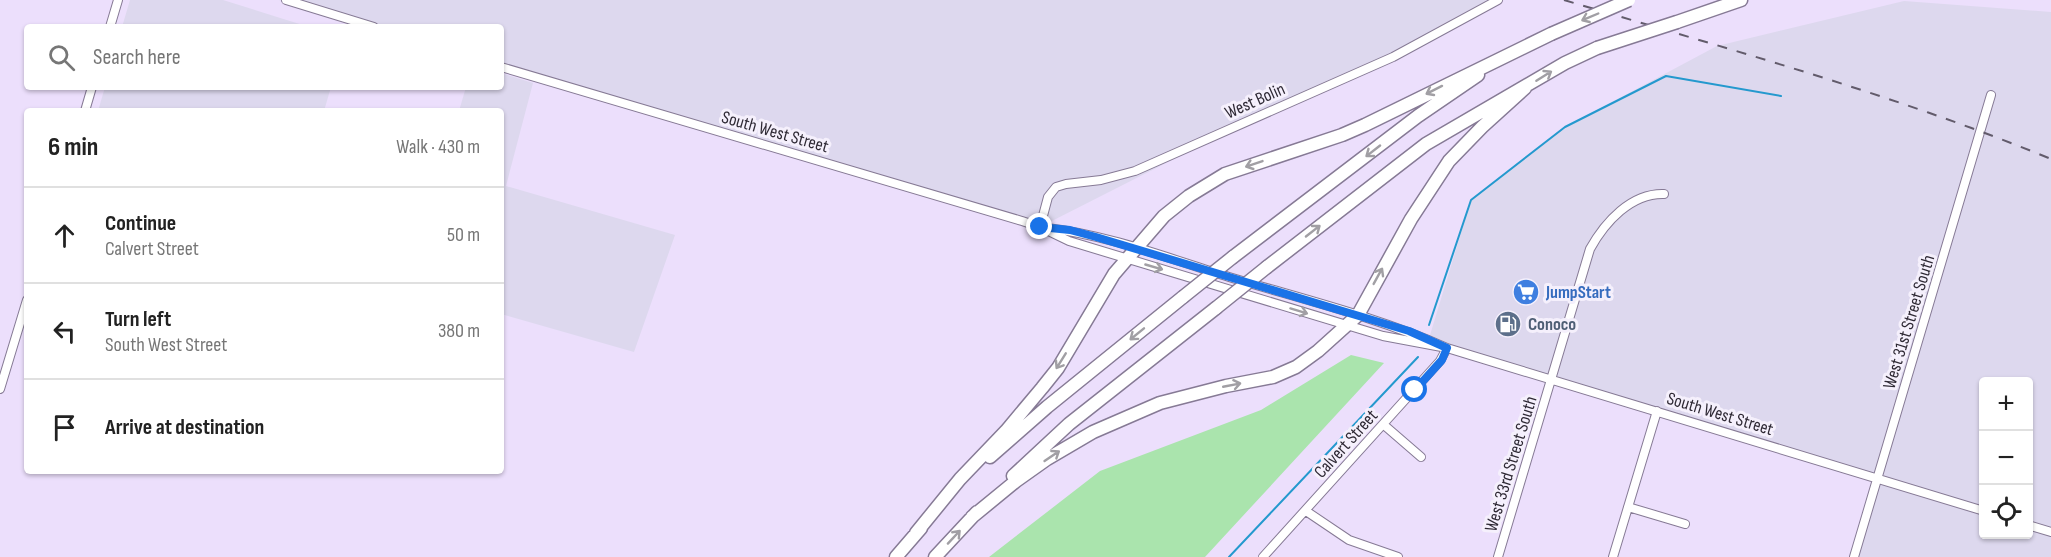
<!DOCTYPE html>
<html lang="en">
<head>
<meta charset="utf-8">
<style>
  :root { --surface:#fff; --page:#f6f6f6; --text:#222; --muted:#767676; --line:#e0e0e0 }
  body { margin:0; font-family:"Sofia Sans Condensed",sans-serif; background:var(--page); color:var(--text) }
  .controls { position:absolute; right:18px; bottom:18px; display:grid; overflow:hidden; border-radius:6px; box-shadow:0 2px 4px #0004 }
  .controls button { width:54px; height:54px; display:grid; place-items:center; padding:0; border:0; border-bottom:2px solid var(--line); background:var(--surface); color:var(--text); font:30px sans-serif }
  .stop { position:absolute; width:18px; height:18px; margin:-14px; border:4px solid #1a73e8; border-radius:50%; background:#fff }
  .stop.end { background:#1a73e8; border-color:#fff; box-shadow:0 2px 6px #0008 }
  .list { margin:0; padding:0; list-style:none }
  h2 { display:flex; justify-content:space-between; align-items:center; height:78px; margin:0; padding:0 24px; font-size:26px }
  h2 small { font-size:20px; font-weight:400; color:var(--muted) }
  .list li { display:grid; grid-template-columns:39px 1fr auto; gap:18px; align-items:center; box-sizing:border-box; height:96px; padding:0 24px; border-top:2px solid var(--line) }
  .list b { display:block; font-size:22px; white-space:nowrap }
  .list p { margin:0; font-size:20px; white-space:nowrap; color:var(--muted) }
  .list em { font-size:20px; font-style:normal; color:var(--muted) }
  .icon { flex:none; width:33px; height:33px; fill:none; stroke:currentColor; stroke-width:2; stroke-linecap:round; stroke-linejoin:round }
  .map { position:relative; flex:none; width:2051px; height:557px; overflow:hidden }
  .search { position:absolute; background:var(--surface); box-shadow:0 2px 4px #0004; left:24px; top:24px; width:480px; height:66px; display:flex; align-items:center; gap:15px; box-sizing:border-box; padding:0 21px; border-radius:6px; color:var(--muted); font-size:22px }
  .panel { position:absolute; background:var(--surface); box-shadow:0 2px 4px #0004; left:24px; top:108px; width:480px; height:366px; border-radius:6px }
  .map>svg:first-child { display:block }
  .industrial { fill:#ddd8ee; fill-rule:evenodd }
  .green { fill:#aae4ad }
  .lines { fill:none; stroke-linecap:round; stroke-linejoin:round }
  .stream { stroke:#2499ce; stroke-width:2 }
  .minor-casing { stroke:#867a95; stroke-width:10 }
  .highway-casing { stroke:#867a95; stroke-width:15 }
  .minor { stroke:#fff; stroke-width:8 }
  .highway { stroke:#fff; stroke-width:12 }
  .rail { stroke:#625b6b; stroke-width:2; stroke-dasharray:10 10; stroke-linecap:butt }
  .highway-bridge-casing { stroke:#867a95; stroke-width:15; stroke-linecap:butt }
  .highway-bridge { stroke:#fff; stroke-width:12 }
  .oneway { stroke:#a19fa4 }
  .route { stroke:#1a73e8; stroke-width:8 }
  .labels { text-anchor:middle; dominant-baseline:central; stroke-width:6; stroke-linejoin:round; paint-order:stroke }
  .street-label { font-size:18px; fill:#2e2934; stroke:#f5f0fc }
  .shop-label { font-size:18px; font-weight:bold; fill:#366cbe; stroke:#f5f0fc; text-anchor:start }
  .service-label { font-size:18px; font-weight:bold; fill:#4e5e75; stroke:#f5f0fc; text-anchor:start }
</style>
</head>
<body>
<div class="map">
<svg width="2051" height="557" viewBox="0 0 2051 557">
  <rect width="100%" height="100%" fill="#ecdffc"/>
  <!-- industrial -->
  <path class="industrial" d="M 130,0 L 223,0 L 309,27 L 122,27 Z
    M 279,0 L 1504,0 L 1249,121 L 1040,227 L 501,66 L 501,27 L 370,27 Z
    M 1904,1 L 2051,12 L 2051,557 L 1858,557 L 1877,480 L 1427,345 L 1471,200 L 1565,127 L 1717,46 ZM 1984,382 L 2028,382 L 2028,534 L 1984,534 Z
    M 501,73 L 533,83 L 506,186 L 675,235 L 634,352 L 501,314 L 501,111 L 459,111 L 466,87 L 501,87 Z
    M 105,87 L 331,87 L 324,111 L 98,111 Z"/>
  <!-- green -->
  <path class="green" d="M 1351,355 L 1384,363 L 1205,557 L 989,557 L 1100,471 L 1261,410 Z"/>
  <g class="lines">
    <!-- stream -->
    <path class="stream" d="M 1429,325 L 1471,200 L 1565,127 L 1666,76 L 1781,96
      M 1229,557 L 1418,357"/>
    <defs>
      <path id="minor" d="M 286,0 L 374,27
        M 110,27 L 118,0
        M 501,67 L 1022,221 L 1040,227 L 1069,241 L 1383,336 L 1447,348
        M 85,111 L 92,87
        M 1040,227 L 1048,197 L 1056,187 L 1066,184 L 1101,180 L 1135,171 L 1393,57 L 1498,0
        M 1047,228 C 1109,235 1170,259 1229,277 C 1302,299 1377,317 1447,348 L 1984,511
        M 0,389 L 27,300
        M 1384,425 L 1421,457
        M 1628,507 L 1685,524
        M 1306,511 L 1349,540 L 1398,557
        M 2028,525 L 2051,532
        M 1263,557 L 1440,361 L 1447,348
        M 1498,557 L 1590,249 C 1605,222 1631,193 1664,194
        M 1613,557 L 1657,411
        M 1854,557 L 1991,95"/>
      <path id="highway" d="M 1677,22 L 1741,0
        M 1233,257 L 1418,116 L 1478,75
        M 1267,267 L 1426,144 L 1565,63 L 1597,48
        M 990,457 L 1047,407 L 1183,297
        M 1013,476 L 1069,424 L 1216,308
        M 972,517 L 1016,481 L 1047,459 L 1093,432 L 1160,403 L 1226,386 L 1273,377 L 1296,367 L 1318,351 L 1358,315 L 1411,219 L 1449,161 L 1482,127 L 1525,88
        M 916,533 L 960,479 L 1006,431 L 1042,388 L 1058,368 L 1114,274 L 1164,216 L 1189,196 L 1225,174 L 1342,135 L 1365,125 L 1551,34
        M 896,557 L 921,528
        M 935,557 L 977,512"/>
    </defs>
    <!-- minor casing -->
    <use href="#minor" class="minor-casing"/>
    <!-- highway casing -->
    <use href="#highway" class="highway-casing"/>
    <!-- minor -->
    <use href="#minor" class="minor"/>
    <!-- highway -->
    <use href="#highway" class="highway"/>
    <!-- rail -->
    <path class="rail" d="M 1564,0 C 1728,49 1893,94 2051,159"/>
    <defs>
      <path id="highway-bridge" d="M 1551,34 L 1629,0
        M 1597,48 L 1677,22
        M 1183,297 L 1233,257
        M 1216,308 L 1267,267"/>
    </defs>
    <!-- highway-bridge casing -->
    <use href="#highway-bridge" class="highway-bridge-casing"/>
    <!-- highway-bridge -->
    <use href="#highway-bridge" class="highway-bridge"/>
  </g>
  <!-- one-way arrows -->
  <defs><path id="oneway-shaft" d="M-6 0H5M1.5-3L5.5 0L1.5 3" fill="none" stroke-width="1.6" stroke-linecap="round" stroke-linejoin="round" transform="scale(1.5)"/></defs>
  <g class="oneway">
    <use href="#oneway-shaft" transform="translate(1590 17) rotate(157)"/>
    <use href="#oneway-shaft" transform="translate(1544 76) rotate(-32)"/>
    <use href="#oneway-shaft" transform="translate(1434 90) rotate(153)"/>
    <use href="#oneway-shaft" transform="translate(1373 151) rotate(142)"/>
    <use href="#oneway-shaft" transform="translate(1254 164) rotate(161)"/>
    <use href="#oneway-shaft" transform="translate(1313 231) rotate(-38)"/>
    <use href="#oneway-shaft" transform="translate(1154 267) rotate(16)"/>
    <use href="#oneway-shaft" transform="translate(1378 276) rotate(-61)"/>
    <use href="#oneway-shaft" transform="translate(1299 311) rotate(17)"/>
    <use href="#oneway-shaft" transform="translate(1137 334) rotate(141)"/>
    <use href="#oneway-shaft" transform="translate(1061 361) rotate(122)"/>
    <use href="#oneway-shaft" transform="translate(1232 385) rotate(-11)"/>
    <use href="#oneway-shaft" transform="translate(1052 456) rotate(-34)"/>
    <use href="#oneway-shaft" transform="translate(954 537) rotate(-47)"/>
  </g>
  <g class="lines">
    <!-- route -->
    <path class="route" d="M 1040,227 L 1070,230 L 1096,237 L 1409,331 L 1447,348 L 1442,360 L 1415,390"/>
  </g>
  <!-- icons -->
  <defs>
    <symbol id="supermarket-disc" viewBox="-11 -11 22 22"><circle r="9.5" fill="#3f7fe0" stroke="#f5f0fc"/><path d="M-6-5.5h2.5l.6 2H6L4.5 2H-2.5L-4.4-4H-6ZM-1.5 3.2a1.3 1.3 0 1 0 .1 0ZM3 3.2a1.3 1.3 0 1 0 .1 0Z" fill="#fff"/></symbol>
    <symbol id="fuel-disc" viewBox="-11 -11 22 22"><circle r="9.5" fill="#5c6f8a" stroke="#f5f0fc"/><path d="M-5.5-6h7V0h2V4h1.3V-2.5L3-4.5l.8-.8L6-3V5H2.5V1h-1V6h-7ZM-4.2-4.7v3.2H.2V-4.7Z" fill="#fff"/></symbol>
  </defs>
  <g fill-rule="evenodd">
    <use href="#supermarket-disc" x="1511" y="277" width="30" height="30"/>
    <use href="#fuel-disc" x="1493" y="309" width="30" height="30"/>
  </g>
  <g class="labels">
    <!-- street labels -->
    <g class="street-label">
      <text transform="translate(1255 101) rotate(-24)">West Bolin</text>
      <text transform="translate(775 132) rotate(16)">South West Street</text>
      <text transform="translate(1909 322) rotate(-73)">West 31st Street South</text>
      <text transform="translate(1720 414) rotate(17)">South West Street</text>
      <text transform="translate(1346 444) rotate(-48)">Calvert Street</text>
      <text transform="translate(1511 464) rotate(-73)">West 33rd Street South</text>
    </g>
    <!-- shop labels -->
    <g class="shop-label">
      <text x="1546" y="292">JumpStart</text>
    </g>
    <!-- service labels -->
    <g class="service-label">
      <text x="1528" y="324">Conoco</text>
    </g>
  </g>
</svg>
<div class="controls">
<button>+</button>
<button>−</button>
<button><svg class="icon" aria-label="locate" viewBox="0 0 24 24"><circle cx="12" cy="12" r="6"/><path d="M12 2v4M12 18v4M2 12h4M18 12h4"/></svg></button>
</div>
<div class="stop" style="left:1415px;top:390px"></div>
<div class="stop end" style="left:1040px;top:227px"></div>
<div class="search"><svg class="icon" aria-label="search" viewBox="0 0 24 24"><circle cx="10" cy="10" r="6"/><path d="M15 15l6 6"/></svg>Search here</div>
<section class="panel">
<h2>6 min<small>Walk · 430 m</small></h2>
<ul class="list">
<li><svg class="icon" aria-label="ahead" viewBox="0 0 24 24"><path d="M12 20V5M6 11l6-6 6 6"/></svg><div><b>Continue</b><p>Calvert Street</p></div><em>50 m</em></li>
<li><svg class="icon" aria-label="left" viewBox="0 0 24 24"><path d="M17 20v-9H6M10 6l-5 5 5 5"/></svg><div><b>Turn left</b><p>South West Street</p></div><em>380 m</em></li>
<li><svg class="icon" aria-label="arrive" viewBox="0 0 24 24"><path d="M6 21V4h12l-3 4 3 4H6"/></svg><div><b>Arrive at destination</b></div></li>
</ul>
</section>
</div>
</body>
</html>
